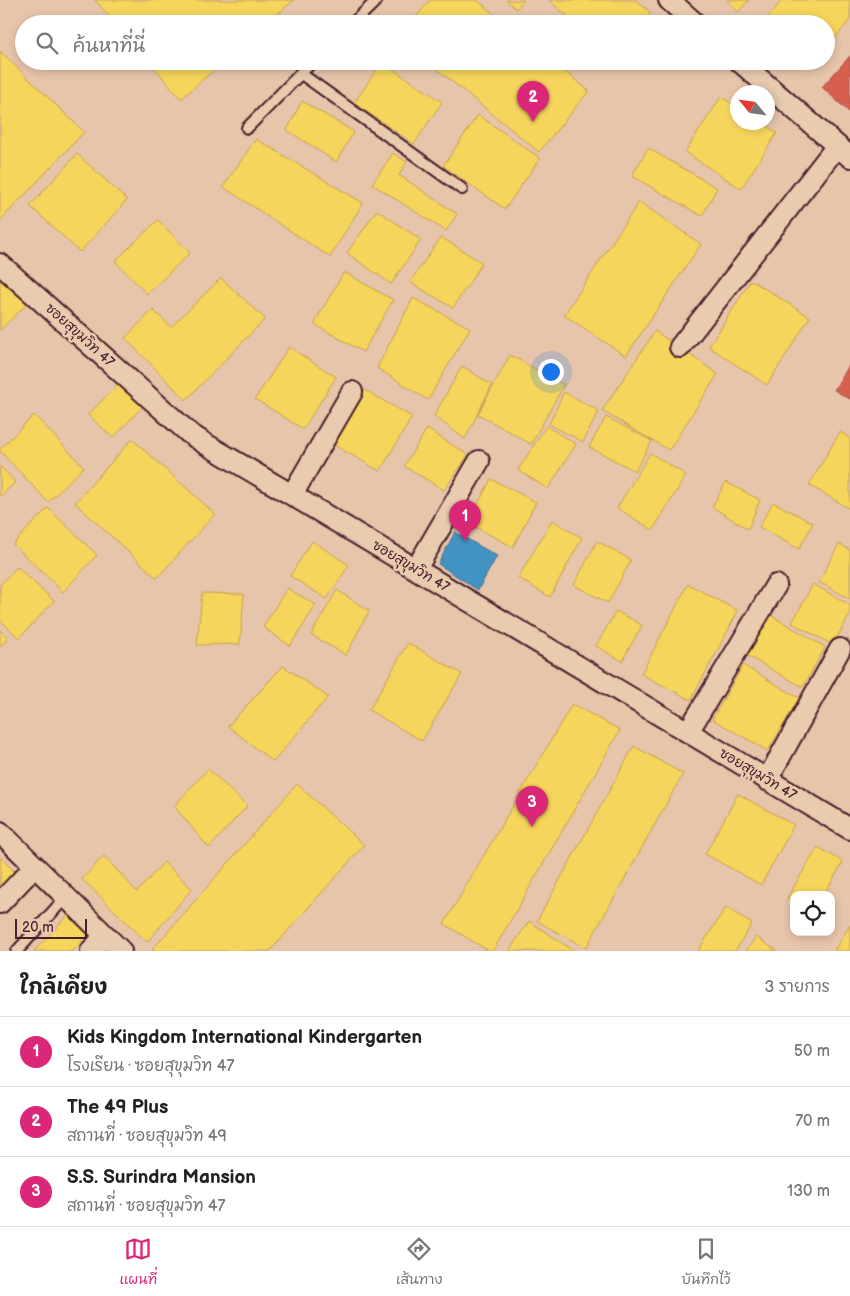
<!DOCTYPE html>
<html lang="th">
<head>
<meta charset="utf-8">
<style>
  :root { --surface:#fff; --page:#f2f2f2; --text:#222; --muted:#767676; --line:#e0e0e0; --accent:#db2777 }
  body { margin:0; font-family:"Balsamiq Sans","Playpen Sans Thai",sans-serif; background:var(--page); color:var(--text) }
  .controls { position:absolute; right:15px; bottom:15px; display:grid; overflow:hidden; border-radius:10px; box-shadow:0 2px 8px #0003 }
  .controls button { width:45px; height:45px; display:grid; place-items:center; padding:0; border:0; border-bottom:1px solid var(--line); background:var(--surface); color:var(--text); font:25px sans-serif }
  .compass { position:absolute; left:730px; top:85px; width:45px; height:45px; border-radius:50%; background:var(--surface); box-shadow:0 2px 8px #0003; rotate:299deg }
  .scale { position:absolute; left:15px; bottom:12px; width:72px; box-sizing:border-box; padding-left:5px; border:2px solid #4a1f2b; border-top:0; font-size:14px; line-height:18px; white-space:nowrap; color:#4a1f2b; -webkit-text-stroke:4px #e9ccb0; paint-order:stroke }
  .you { position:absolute; left:550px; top:371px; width:18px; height:18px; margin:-12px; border:4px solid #fff; border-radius:50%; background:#1a73e8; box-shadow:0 0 0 8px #1a73e833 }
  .badge { display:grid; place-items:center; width:32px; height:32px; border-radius:50%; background:var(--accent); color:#fff; font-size:16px; font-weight:700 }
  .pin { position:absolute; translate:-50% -41px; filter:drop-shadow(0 1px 2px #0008) }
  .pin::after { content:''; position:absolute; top:26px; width:18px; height:15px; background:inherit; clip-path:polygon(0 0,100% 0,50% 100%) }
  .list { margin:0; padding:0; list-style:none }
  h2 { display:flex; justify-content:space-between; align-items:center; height:65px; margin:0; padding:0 20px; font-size:21px }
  h2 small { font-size:16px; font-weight:400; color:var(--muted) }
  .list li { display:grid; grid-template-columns:32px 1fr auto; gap:15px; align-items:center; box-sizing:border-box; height:70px; padding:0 20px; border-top:1px solid var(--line) }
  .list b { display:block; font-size:19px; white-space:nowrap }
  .list p { margin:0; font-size:16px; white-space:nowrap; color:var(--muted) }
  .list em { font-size:16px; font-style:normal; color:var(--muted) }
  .icon { flex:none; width:28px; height:28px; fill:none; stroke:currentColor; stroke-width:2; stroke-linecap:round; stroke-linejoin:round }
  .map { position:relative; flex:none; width:850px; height:951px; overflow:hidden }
  .search { position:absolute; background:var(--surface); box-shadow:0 2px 8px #0003; left:15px; right:15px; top:15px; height:55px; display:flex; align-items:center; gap:12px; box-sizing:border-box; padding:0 18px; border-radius:28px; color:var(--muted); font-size:19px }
  .sheet { height:275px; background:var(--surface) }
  nav { display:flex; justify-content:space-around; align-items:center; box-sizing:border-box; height:70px; border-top:1px solid var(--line); background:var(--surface); font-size:14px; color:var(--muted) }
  nav a { display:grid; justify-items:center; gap:2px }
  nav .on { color:var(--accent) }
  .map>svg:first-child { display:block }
  .homes { fill:#f6d55c; stroke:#c29e4d }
  .shops { fill:#d6604d; stroke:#ac4c43 }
  .schools { fill:#4393c3; stroke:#457095 }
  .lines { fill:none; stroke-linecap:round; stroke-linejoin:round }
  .service-casing { stroke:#4a1f2b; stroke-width:14 }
  .minor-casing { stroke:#4a1f2b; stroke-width:24 }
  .service { stroke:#e9ccb0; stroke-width:10 }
  .minor { stroke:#e9ccb0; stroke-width:20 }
  .labels { text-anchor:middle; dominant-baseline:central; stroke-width:5; stroke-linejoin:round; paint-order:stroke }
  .street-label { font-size:14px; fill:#4a1f2b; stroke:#e9ccb0 }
</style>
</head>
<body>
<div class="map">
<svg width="850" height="951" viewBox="0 0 850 951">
  <rect width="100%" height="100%" fill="#e7c5ab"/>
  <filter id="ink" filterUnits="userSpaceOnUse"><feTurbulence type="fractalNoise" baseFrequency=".02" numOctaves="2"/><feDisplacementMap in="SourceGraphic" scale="10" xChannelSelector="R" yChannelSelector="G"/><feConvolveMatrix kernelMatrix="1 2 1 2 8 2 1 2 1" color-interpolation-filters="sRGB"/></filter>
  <g filter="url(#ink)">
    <!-- homes -->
    <path class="homes" d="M 95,0 L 294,0 L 266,24 L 116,24 Z
      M 430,0 L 477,0 L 506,24 L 410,24 Z
      M 506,0 L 524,0 L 516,9 Z
      M 549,0 L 636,0 L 651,13 L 641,24 L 576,24 Z
      M 727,0 L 749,0 L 738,12 Z
      M 782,0 L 850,0 L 850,20 L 826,49 L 826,24 L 763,24 Z
      M 0,51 L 84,132 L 0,221 Z
      M 149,61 L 224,61 L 181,99 Z
      M 427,61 L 552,61 L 589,91 L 539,152 Z
      M 382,62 L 442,102 L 414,144 L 354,103 Z
      M 721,97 L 738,107 L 738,122 L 761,122 L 777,133 L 741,189 L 685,152 Z
      M 302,101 L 354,132 L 336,162 L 287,130 Z
      M 478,115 L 540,158 L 505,209 L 443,166 Z
      M 256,139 L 363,203 L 330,257 L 223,187 Z
      M 648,148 L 717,188 L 702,216 L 632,176 Z
      M 393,153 L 407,162 L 399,175 L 457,214 L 446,231 L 372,184 Z
      M 77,154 L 127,200 L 80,252 L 30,206 Z
      M 639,202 L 701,244 L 626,356 L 564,315 Z
      M 377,210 L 421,240 L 391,284 L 347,253 Z
      M 158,220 L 190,253 L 147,294 L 115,261 Z
      M 441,237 L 482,263 L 453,308 L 410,282 Z
      M 0,272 L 29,302 L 0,330 Z
      M 344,272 L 393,300 L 363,352 L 314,324 Z
      M 221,278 L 265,319 L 186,400 L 125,338 L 153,310 L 171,327 Z
      M 751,280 L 810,317 L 767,385 L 709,347 Z
      M 413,298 L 470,328 L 428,400 L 377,368 Z
      M 655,331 L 718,374 L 669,450 L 602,411 Z
      M 289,347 L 336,377 L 303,429 L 255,399 Z
      M 510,355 L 564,385 L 531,444 L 478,414 Z
      M 462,366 L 492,385 L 465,439 L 434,416 Z
      M 121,381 L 145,404 L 113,438 L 88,415 Z
      M 365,390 L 412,417 L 380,471 L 334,445 Z
      M 564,392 L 599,411 L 583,442 L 549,424 Z
      M 34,415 L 84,467 L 48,502 L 0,451 L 0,449 Z
      M 606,417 L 652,441 L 635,471 L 589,447 Z
      M 546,426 L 576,444 L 548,489 L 518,470 Z
      M 427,429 L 468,455 L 444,490 L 404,466 Z
      M 840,432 L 850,438 L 850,509 L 809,485 Z
      M 132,439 L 215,514 L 157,578 L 75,503 Z
      M 650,453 L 686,475 L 653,530 L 617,508 Z
      M 0,466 L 15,482 L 0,497 Z
      M 491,479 L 536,502 L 513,547 L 468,523 Z
      M 726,482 L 760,500 L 748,529 L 712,507 Z
      M 773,502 L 813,523 L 799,549 L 759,527 Z
      M 48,508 L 97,555 L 63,592 L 13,544 Z
      M 552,520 L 582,538 L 550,597 L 518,578 Z
      M 312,541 L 349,565 L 327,599 L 290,576 Z
      M 597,541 L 631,560 L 608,603 L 574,585 Z
      M 839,544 L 850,550 L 850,599 L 819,582 Z
      M 17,567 L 54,601 L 19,638 L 0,620 L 0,585 Z
      M 688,584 L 738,611 L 691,700 L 641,674 Z
      M 813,584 L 850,605 L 850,614 L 833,645 L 792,623 Z
      M 287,588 L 316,605 L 290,646 L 263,627 Z
      M 337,590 L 369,611 L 346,655 L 311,635 Z
      M 202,593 L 244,594 L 240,644 L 197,645 Z
      M 616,611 L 642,625 L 622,661 L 596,646 Z
      M 767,613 L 825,647 L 803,687 L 744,654 Z
      M 0,630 L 8,638 L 0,647 Z
      M 408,643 L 462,674 L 422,741 L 369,710 Z
      M 743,665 L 799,698 L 768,751 L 712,719 Z
      M 283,666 L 328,697 L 273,762 L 228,726 Z
      M 572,704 L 620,730 L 493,951 L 489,951 L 444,924 Z
      M 634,746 L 683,774 L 586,948 L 537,921 Z
      M 208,769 L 247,806 L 209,848 L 174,806 Z
      M 297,784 L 364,845 L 270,951 L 153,951 L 152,950 Z
      M 738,794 L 794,825 L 761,885 L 705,854 Z
      M 818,847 L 843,862 L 824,895 L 794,895 L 794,902 L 787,898 Z
      M 104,856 L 137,892 L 164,862 L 192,889 L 147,942 L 82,879 Z
      M 0,857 L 21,878 L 0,898 Z
      M 726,907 L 752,924 L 735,951 L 698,951 Z
      M 71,912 L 92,931 L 73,951 L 34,951 Z
      M 529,921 L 574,951 L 509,951 Z
      M 850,925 L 850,951 L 834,951 Z
      M 756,937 L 777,951 L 746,951 Z"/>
    <!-- shops -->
    <path class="shops" d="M 850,56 L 850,113 L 822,87 Z
      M 850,364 L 850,399 L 834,390 Z"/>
    <!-- schools -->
    <path class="schools" d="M 455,532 L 497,556 L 478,590 L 438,564 Z"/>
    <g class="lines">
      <defs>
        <path id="service" d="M 352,24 L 377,0
          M 300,73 L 462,189
          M 247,128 L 313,61
          M 17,951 L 66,897"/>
        <path id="minor" d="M 669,0 L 696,24
          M 739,61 L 850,157
          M 0,264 L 189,433 L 204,443 L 292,495 L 850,829
          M 680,347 L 837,146
          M 292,495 L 352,392
          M 416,569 L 479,461
          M 688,732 L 776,585
          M 767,780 L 840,649
          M 0,832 L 121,951
          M 0,903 L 35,866
          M 91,951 L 105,935"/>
      </defs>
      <!-- service casing -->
      <use href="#service" class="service-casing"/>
      <!-- minor casing -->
      <use href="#minor" class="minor-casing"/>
      <!-- service -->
      <use href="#service" class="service"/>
      <!-- minor -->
      <use href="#minor" class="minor"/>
    </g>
  </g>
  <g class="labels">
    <!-- street labels -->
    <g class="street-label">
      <text transform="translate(80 335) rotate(42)">ซอยสุขุมวิท 47</text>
      <text transform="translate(411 566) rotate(31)">ซอยสุขุมวิท 47</text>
      <text transform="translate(758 774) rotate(31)">ซอยสุขุมวิท 47</text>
    </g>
  </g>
</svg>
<div class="controls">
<button><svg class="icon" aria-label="locate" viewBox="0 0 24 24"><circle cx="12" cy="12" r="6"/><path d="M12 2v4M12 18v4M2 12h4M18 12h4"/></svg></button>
</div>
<svg class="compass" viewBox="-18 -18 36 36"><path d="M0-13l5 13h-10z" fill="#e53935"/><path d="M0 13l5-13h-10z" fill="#767676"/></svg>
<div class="scale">20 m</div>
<div class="you"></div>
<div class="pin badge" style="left:465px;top:541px">1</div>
<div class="pin badge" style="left:533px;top:122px">2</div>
<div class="pin badge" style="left:532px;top:827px">3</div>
<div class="search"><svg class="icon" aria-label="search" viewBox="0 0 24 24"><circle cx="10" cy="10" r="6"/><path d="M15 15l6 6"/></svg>ค้นหาที่นี่</div>
</div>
<section class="sheet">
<h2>ใกล้เคียง<small>3 รายการ</small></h2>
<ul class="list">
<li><span class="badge">1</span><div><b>Kids Kingdom International Kindergarten</b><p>โรงเรียน · ซอยสุขุมวิท 47</p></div><em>50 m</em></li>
<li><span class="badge">2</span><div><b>The 49 Plus</b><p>สถานที่ · ซอยสุขุมวิท 49</p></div><em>70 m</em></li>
<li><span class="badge">3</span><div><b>S.S. Surindra Mansion</b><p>สถานที่ · ซอยสุขุมวิท 47</p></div><em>130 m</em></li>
</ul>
</section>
<nav>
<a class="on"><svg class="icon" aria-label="map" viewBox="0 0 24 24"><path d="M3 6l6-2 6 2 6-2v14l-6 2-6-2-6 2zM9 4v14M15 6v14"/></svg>แผนที่</a>
<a><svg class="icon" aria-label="directions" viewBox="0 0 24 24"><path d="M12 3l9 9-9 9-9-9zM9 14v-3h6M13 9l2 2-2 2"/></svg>เส้นทาง</a>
<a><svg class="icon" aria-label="saved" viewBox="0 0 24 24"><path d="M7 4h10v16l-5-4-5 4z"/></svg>บันทึกไว้</a>
</nav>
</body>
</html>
